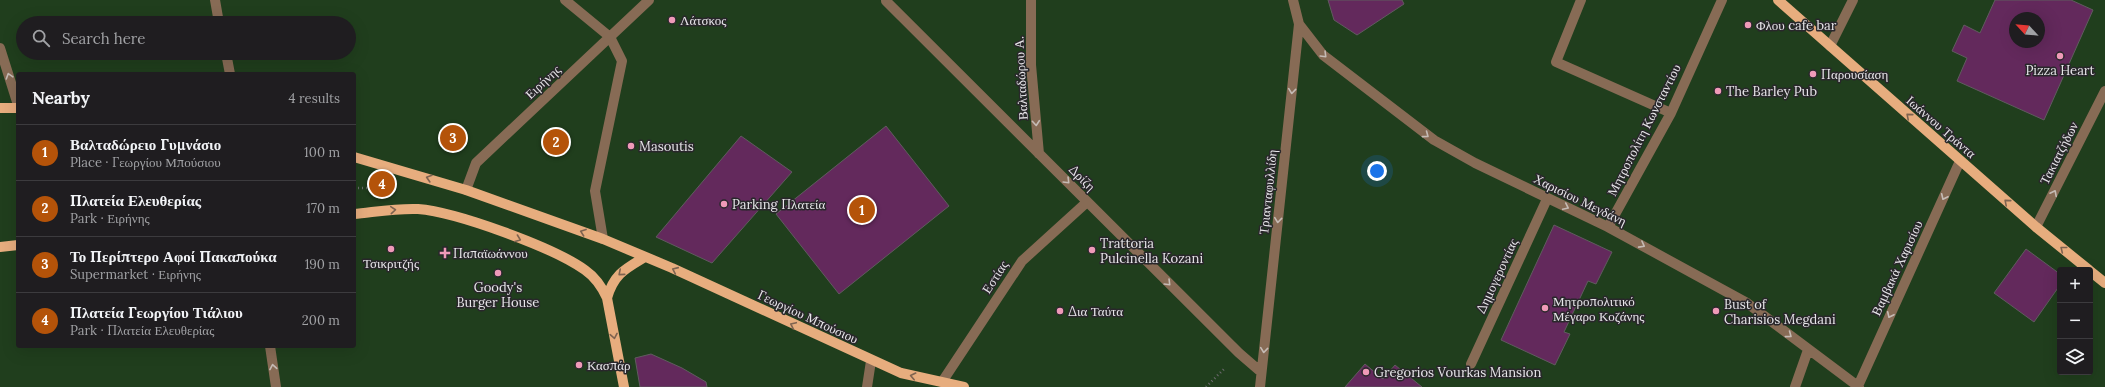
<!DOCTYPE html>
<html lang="en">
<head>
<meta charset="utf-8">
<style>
  :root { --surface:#1f1d20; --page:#272629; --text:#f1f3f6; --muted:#a1a2a5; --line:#3c3b3e; --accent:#b45309 }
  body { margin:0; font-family:Lora,serif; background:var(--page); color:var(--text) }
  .controls { position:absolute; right:12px; bottom:12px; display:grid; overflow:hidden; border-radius:4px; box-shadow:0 4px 16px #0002 }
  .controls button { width:36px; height:36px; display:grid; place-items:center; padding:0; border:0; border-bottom:1px solid var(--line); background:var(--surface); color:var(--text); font:20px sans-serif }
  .compass { position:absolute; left:2009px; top:12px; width:36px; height:36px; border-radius:50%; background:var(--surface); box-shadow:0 4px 16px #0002; rotate:296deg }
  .you { position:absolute; left:1377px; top:171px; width:14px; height:14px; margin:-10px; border:3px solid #fff; border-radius:50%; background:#1a73e8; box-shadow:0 0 0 6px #1a73e833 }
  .badge { display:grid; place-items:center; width:26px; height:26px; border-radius:50%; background:var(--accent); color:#fff; font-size:13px; font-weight:700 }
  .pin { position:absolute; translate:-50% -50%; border:2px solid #fff; box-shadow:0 1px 4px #0006 }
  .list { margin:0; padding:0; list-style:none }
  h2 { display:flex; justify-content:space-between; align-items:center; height:52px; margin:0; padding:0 16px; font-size:17px }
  h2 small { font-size:13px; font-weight:400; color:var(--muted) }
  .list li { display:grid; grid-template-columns:26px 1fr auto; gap:12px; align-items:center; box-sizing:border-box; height:56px; padding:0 16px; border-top:1px solid var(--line) }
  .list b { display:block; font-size:15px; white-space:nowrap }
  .list p { margin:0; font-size:13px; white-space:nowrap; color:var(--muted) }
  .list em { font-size:13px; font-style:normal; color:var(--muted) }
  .icon { flex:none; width:22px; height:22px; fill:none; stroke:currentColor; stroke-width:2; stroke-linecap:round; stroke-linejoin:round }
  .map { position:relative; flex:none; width:2105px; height:387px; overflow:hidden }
  .search { position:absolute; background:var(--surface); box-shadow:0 4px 16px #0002; left:16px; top:16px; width:340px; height:44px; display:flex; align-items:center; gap:10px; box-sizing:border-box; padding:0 14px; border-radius:22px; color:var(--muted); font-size:15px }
  .panel { position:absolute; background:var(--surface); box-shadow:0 4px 16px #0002; left:16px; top:72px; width:340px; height:276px; border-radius:4px }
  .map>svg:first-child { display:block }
  .green { fill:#203e1d; fill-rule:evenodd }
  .building { fill:#63295c; stroke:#605c5f; fill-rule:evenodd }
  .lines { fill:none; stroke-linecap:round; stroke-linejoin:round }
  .path { stroke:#6b6a6d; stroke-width:2.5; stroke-dasharray:1 3; stroke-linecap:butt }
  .minor { stroke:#876b55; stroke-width:10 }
  .major { stroke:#e7ad7e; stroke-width:10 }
  .oneway { stroke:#c5bbb5 }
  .oneway2 { stroke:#7e6350 }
  .poi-dot { fill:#ef9ab8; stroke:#29272b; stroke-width:1.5 }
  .labels { text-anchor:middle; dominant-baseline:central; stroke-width:3; stroke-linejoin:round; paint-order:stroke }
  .poi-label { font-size:13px; fill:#e7e6e9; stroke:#29272b; text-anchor:start }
  .street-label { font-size:13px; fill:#e7e6e9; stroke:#29272b }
</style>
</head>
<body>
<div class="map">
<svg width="2105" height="387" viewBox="0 0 2105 387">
  <rect width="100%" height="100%" fill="#29272b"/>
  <!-- green -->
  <path class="green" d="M 0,0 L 2105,0 L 2105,387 L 0,387 ZM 2015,18 L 2039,18 L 2039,42 L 2015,42 ZM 23,23 L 349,23 L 349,53 L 23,53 ZM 18,74 L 354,74 L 354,346 L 18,346 ZM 2060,270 L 2090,270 L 2090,372 L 2060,372 Z"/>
  <!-- building -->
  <path class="building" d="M 1328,0 L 1402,0 L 1404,4 L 1357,35 L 1334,20 Z
    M 1995,0 L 2071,0 L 2093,10 L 2044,120 L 1957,81 L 1967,58 L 1952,51 L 1964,25 L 1980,33 ZM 2015,18 L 2039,18 L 2039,42 L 2015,42 Z
    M 886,126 L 949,206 L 839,294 L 776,214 Z
    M 741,136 L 792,172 L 712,263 L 656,237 Z
    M 1554,225 L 1612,252 L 1596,284 L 1588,281 L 1564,332 L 1570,334 L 1555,365 L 1501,340 Z
    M 2026,249 L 2060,274 L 2060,285 L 2034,322 L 1994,293 Z
    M 651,354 L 682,368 L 706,382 L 707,387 L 640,387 L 635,358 Z
    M 1365,364 L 1383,379 L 1395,365 L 1422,387 L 1345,387 Z"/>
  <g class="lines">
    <!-- path -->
    <path class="path" d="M 354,188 L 367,188
      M 1206,387 L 1224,369"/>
    <!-- minor -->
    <path class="minor" d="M 215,0 L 219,23
      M 565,0 L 610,37 L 622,61 L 595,191 L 603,239
      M 1031,0 L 1031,65 L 1039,154
      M 1581,0 L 1556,62 L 1671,113
      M 886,1 L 1239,353 L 1261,372
      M 1299,24 L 1323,55 L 1434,140 L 1475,163 L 1608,227 L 1747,303 L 1859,387
      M 1830,46 L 1853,0
      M 0,48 L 18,105
      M 226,53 L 230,74
      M 466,190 L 476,163 L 649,0
      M 1608,227 L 1671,113 L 1722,0
      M 2036,227 L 2105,91
      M 270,346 L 276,387
      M 1471,364 L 1547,199
      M 942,382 L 1022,261 L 1087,202
      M 1858,386 L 1960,161
      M 867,387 L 871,361
      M 1260,387 L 1299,24 L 1293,0
      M 1795,387 L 1808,350"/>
    <!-- major -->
    <path class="major" d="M 1778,0 L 2036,227 L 2089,270
      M 0,108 L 18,108
      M 354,157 L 466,190 L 603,239 L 672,268 L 901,373 L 964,387
      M 354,214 C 375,212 397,208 418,209 C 456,212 553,247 585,270 C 595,277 602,287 607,298 L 624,387
      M 0,247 L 18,245
      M 2090,271 L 2105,283
      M 607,298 C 614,274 625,269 645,257"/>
  </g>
  <!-- one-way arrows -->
  <defs><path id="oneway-chevron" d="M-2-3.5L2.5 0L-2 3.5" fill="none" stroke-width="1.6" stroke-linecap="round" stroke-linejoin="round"/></defs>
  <g class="oneway">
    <use href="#oneway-chevron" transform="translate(1324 55) rotate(45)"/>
    <use href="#oneway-chevron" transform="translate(9 76) rotate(-107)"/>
    <use href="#oneway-chevron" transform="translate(1292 91) rotate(96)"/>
    <use href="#oneway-chevron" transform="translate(1036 123) rotate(85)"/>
    <use href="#oneway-chevron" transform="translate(1426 135) rotate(37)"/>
    <use href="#oneway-chevron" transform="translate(1067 181) rotate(45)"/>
    <use href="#oneway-chevron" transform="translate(2054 193) rotate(-63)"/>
    <use href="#oneway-chevron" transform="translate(1944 197) rotate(115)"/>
    <use href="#oneway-chevron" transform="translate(1566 207) rotate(25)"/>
    <use href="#oneway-chevron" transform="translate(1278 220) rotate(96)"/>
    <use href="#oneway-chevron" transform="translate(1642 245) rotate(28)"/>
    <use href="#oneway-chevron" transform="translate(1168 283) rotate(45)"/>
    <use href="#oneway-chevron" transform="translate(1890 315) rotate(115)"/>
    <use href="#oneway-chevron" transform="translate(1789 335) rotate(37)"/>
    <use href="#oneway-chevron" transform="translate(1264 350) rotate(96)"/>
    <use href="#oneway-chevron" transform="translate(273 367) rotate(-100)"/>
  </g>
  <g class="oneway2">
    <use href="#oneway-chevron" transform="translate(1909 116) rotate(-139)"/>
    <use href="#oneway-chevron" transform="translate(429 178) rotate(-163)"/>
    <use href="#oneway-chevron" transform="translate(2007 202) rotate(-139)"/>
    <use href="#oneway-chevron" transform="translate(393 210) rotate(-5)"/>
    <use href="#oneway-chevron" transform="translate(583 232) rotate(-160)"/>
    <use href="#oneway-chevron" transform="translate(518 239) rotate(21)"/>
    <use href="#oneway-chevron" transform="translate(2063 249) rotate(-141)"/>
    <use href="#oneway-chevron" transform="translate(675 270) rotate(-156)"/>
    <use href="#oneway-chevron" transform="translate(621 273) rotate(139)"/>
    <use href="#oneway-chevron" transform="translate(793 325) rotate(-155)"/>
    <use href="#oneway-chevron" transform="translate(614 336) rotate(79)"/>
    <use href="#oneway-chevron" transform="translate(913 376) rotate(-167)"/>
  </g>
  <!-- markers -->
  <g class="poi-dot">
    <circle cx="672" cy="20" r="4"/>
    <circle cx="1748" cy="25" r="4"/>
    <circle cx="2060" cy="56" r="4"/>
    <circle cx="1813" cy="74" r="4"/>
    <circle cx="1718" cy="91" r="4"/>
    <circle cx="631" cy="146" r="4"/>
    <circle cx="724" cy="204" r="4"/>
    <circle cx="391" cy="249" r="4"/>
    <circle cx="1092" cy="250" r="4"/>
    <path d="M443 247h4v4h4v4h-4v4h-4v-4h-4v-4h4z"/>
    <circle cx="498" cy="273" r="4"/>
    <circle cx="1545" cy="308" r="4"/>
    <circle cx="1060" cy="311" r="4"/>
    <circle cx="1716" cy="311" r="4"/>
    <circle cx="579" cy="365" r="4"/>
    <circle cx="1366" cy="372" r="4"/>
  </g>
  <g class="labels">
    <!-- poi labels -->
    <g class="poi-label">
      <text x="680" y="20">Λάτσκος</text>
      <text x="1756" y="25">Φλου cafe bar</text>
      <text x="2060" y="70" text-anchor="middle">Pizza Heart</text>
      <text x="1821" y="74">Παρουσίαση</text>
      <text x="1726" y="91">The Barley Pub</text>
      <text x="639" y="146">Masoutis</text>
      <text x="732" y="204">Parking Πλατεία</text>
      <text x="1100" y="243">Trattoria<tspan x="1100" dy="15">Pulcinella Kozani</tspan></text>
      <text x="453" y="253">Παπαϊωάννου</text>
      <text x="391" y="263" text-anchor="middle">Τσικριτζής</text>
      <text x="498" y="287" text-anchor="middle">Goody's<tspan x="498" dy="15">Burger House</tspan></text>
      <text x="1553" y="301">Μητροπολιτικό<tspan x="1553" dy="15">Μέγαρο Κοζάνης</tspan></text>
      <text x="1724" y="304">Bust of<tspan x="1724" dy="15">Charisios Megdani</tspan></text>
      <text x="1068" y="311">Δια Ταύτα</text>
      <text x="587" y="365">Κασπάρ</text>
      <text x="1374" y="372">Gregorios Vourkas Mansion</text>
    </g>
    <!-- street labels -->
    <g class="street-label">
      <text transform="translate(1021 78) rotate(-93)">Βαλταδώρου Α.</text>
      <text transform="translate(543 82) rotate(-43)">Ειρήνης</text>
      <text transform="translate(1941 127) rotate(41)">Ιωάννου Τράντα</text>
      <text transform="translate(1644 130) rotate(-63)">Μητροπολίτη Κωνσταντίου</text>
      <text transform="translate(2059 153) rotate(-63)">Τακιατζήδων</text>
      <text transform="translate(1082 178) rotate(45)">Δρίζη</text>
      <text transform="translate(1268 192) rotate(-84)">Τριανταφυλλίδη</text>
      <text transform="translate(1580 200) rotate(26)">Χαρισίου Μεγδάνη</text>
      <text transform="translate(1897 268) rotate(-65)">Βαμβακά Χαρισίου</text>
      <text transform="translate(1497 276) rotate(-65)">Δημογεροντίας</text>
      <text transform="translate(995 277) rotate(-57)">Εστίας</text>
      <text transform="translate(808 317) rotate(25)">Γεωργίου Μπούσιου</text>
    </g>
  </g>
</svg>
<div class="controls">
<button>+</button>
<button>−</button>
<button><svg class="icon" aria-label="layers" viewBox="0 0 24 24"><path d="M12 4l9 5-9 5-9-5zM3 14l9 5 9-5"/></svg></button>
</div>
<svg class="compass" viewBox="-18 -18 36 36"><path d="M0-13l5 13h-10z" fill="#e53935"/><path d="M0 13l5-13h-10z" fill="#a1a2a5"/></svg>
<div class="you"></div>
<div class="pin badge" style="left:862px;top:210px">1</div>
<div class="pin badge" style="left:556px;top:142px">2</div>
<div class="pin badge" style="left:453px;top:138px">3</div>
<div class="pin badge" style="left:382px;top:184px">4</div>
<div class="search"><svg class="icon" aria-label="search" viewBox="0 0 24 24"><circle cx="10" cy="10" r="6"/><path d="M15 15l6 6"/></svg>Search here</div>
<section class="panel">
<h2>Nearby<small>4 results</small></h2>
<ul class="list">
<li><span class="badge">1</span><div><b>Βαλταδώρειο Γυμνάσιο</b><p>Place · Γεωργίου Μπούσιου</p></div><em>100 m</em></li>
<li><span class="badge">2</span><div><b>Πλατεία Ελευθερίας</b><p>Park · Ειρήνης</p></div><em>170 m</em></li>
<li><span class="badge">3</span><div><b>Το Περίπτερο Αφοί Πακαπούκα</b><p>Supermarket · Ειρήνης</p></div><em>190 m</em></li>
<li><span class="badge">4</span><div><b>Πλατεία Γεωργίου Τιάλιου</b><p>Park · Πλατεία Ελευθερίας</p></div><em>200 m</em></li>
</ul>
</section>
</div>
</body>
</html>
